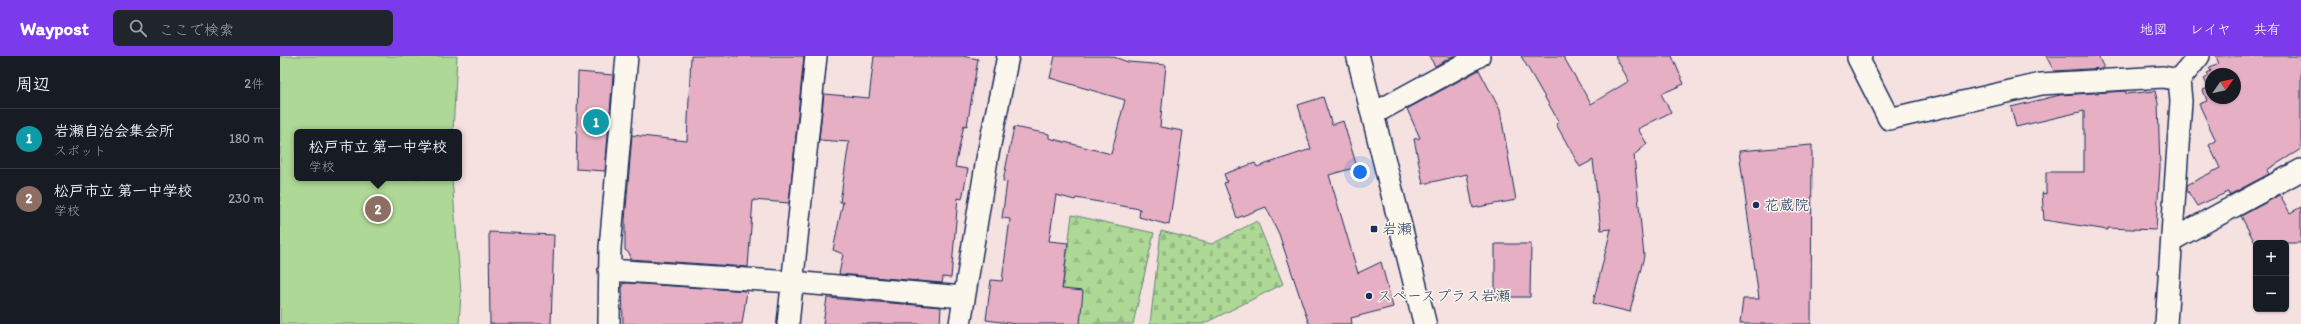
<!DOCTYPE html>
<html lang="ja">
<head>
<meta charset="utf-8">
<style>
  :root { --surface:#171b24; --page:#20242c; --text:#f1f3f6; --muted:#9ea1a6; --line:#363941; --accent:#7c3aed }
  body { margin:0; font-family:Itim,"Klee One",sans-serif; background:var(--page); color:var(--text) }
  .controls { position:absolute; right:12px; bottom:12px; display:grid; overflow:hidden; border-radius:6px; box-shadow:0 1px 3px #0004 }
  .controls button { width:36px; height:36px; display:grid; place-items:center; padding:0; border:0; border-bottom:1px solid var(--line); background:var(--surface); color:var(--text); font:20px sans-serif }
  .compass { position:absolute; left:1925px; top:12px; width:36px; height:36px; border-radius:50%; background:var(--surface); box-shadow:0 1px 3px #0004; rotate:56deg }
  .you { position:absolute; left:1080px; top:116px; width:14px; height:14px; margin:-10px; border:3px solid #fff; border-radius:50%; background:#1a73e8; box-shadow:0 0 0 6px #1a73e833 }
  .badge { display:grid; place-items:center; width:26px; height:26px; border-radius:50%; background:var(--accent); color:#fff; font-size:13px; font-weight:700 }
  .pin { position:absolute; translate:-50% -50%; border:2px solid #fff; box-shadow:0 1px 4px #0006 }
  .popup { position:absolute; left:14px; top:73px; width:168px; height:52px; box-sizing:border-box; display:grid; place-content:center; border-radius:6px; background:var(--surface); filter:drop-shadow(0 1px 3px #0005); font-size:13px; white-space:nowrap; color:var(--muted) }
  .popup b { font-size:15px; color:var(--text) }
  .popup::after { content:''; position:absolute; left:50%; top:100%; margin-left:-8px; border:8px solid transparent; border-top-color:var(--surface) }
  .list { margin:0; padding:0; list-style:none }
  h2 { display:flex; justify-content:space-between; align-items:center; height:52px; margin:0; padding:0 16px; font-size:17px }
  h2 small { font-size:13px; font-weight:400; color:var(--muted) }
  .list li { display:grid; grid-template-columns:26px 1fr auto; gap:12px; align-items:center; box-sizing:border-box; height:60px; padding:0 16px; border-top:1px solid var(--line) }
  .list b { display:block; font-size:15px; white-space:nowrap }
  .list p { margin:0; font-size:13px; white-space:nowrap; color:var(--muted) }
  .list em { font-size:13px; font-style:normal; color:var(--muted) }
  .icon { flex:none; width:22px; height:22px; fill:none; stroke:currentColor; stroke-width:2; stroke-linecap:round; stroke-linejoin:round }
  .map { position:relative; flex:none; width:2021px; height:268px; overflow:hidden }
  header { display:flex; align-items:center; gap:24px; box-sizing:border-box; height:56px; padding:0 20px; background:var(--accent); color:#fff }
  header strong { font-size:19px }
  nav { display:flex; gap:22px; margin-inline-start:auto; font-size:14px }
  .search { width:280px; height:36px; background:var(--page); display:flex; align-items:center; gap:10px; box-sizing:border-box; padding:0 14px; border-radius:6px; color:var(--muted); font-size:15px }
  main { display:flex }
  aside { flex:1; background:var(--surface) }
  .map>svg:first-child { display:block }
  .grass { fill:#aed895; stroke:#64847a }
  .forest { fill:url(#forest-firs); stroke:#64847a }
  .cemetery { fill:url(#cemetery-stones); stroke:#64847a }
  .building { fill:#e6afc4; stroke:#1b2f5e; fill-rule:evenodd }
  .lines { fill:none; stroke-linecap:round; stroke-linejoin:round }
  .minor-casing { stroke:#1b2f5e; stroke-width:24 }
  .tertiary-casing { stroke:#1b2f5e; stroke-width:25 }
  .minor { stroke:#fbf7ec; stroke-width:21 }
  .tertiary { stroke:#fbf7ec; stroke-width:22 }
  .poi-dot { fill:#1b2f5e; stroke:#fbf7ec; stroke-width:1.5 }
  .labels { text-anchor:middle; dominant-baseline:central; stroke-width:3; stroke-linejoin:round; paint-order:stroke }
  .poi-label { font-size:15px; fill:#1b2f5e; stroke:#fbf7ec; text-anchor:start }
</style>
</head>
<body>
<header>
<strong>Waypost</strong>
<div class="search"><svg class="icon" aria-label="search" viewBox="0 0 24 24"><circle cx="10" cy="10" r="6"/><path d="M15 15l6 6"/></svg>ここで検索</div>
<nav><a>地図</a><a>レイヤ</a><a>共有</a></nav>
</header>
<main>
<aside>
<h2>周辺<small>2件</small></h2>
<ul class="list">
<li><span class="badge" style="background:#0f9aa8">1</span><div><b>岩瀬自治会集会所</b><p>スポット</p></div><em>180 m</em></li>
<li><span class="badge" style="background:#8d6e63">2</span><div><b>松戸市立 第一中学校</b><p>学校</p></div><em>230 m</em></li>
</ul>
</aside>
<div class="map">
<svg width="2021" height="268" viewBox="0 0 2021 268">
  <defs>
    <pattern id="forest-firs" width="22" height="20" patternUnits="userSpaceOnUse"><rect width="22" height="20" fill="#aed895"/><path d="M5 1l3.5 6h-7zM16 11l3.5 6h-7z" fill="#95ba83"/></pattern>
    <pattern id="cemetery-stones" width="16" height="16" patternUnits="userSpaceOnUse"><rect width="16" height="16" fill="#aed895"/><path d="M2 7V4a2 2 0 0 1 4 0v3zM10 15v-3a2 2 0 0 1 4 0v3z" fill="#95ba83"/></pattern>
  </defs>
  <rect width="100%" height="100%" fill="#f5e1e0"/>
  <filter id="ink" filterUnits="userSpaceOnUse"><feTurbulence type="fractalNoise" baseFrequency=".025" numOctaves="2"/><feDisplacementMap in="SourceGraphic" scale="8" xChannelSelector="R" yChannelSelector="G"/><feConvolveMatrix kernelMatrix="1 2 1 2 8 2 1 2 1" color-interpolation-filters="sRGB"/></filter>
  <g filter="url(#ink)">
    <!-- grass -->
    <path class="grass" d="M 0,0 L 177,0 L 173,76 L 17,76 L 17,122 L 172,122 L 181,237 L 179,268 L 0,268 Z"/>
    <!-- forest -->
    <path class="forest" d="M 792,159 L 874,177 L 853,268 L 778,268 Z"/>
    <!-- cemetery -->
    <path class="cemetery" d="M 977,165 L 1003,228 L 923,268 L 870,268 L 881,175 L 932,188 Z"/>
    <!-- building -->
    <path class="building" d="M 411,0 L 524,0 L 509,147 L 473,144 L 468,211 L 350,203 L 350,198 L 345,194 L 345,165 L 352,79 L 407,85 Z
      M 594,0 L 682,0 L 698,3 L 687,70 L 684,69 L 675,111 L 688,113 L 682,143 L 678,142 L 671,222 L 663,221 L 662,227 L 559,218 L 563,198 L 553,194 L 563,146 L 560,146 L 569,86 L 539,84 L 544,38 L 589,42 Z
      M 775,0 L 831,0 L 848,6 L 886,9 L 880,71 L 903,75 L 889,169 L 859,161 L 860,153 L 796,142 L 795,144 L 776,139 L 769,185 L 788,187 L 782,233 L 803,235 L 800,268 L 736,268 L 706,264 L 711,224 L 722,225 L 730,163 L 722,162 L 727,126 L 723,125 L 734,71 L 769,78 L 769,82 L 831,98 L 845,44 L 770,22 Z
      M 1149,0 L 1174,0 L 1155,10 Z
      M 1241,0 L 1283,0 L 1311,48 L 1349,25 L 1335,0 L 1392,0 L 1404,28 L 1381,38 L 1391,56 L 1358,73 L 1367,88 L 1354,99 L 1364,200 L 1350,256 L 1313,247 L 1331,173 L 1321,174 L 1313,104 L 1300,111 L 1276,68 L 1279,66 Z
      M 1766,0 L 1818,0 L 1824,12 L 1774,15 Z
      M 1936,0 L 2021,0 L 2021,93 L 1987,114 L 1989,118 L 1949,139 L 1948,136 L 1917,150 L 1907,134 L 1907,129 L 1940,112 L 1929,89 L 1936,85 L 1919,48 L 1927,45 L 1923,34 L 1929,32 L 1924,23 L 1929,20 L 1927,17 L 1931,15 L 1929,12 L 1939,8 ZM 1931,18 L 1955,18 L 1955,42 L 1931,42 Z
      M 1199,14 L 1220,54 L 1236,144 L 1193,152 L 1187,118 L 1143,128 L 1134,83 L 1140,82 L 1127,53 Z
      M 298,16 L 333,19 L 325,115 L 296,113 Z
      M 1846,35 L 1846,38 L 1875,35 L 1878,47 L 1880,111 L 1876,174 L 1828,172 L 1828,174 L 1764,164 L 1762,137 L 1766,138 L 1766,116 L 1804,116 L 1804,55 L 1736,71 L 1731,51 L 1780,39 Z
      M 1043,41 L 1052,69 L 1063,65 L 1077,111 L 1049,119 L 1078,217 L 1101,206 L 1113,251 L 1071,262 L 1072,268 L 1029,268 L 999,178 L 986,151 L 957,162 L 944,127 L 947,126 L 944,118 L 975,107 L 977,111 L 1031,93 L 1018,49 Z
      M 1532,89 L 1531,268 L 1460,268 L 1463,243 L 1479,243 L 1459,95 Z
      M 2000,139 L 2010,157 L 2021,151 L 2021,187 L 1975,187 L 1961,160 Z
      M 209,176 L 274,179 L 271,268 L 210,268 Z
      M 1215,188 L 1251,188 L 1250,241 L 1215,241 Z
      M 347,227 L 467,235 L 462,268 L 343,268 L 342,228 Z
      M 547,242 L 661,251 L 660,268 L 543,268 Z"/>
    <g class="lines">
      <defs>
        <path id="minor" d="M 1581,0 L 1578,2 L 1609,63 L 1761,28 L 1883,21 L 1899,24
          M 1093,58 L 1199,0
          M 1892,184 L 2021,114
          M 329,214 L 512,226 L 683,241
          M 329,268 L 330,192 L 347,0
          M 508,268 L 536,0
          M 680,268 L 707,103 L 728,0
          M 1886,268 L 1901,45 L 1899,24 L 1919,0"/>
        <path id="tertiary" d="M 1078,0 L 1145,268"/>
      </defs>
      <!-- minor casing -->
      <use href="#minor" class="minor-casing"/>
      <!-- tertiary casing -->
      <use href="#tertiary" class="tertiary-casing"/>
      <!-- minor -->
      <use href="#minor" class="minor"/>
      <!-- tertiary -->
      <use href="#tertiary" class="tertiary"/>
    </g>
  </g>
  <!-- markers -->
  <g class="poi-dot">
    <circle cx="1476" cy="149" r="4"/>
    <rect x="1090" y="169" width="8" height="8" rx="2"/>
    <circle cx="1089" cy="240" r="4"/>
  </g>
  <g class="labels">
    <!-- poi labels -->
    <g class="poi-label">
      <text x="1484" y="149">花蔵院</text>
      <text x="1102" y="173">岩瀬</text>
      <text x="1097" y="240">スペースプラス岩瀬</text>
    </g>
  </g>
</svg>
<div class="controls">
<button>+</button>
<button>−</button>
</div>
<svg class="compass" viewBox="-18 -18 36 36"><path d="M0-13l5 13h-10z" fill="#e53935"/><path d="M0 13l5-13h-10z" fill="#9ea1a6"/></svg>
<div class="you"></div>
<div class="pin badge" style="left:316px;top:66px;background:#0f9aa8">1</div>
<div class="pin badge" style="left:98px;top:153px;background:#8d6e63">2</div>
<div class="popup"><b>松戸市立 第一中学校</b>学校</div>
</div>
</main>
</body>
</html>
